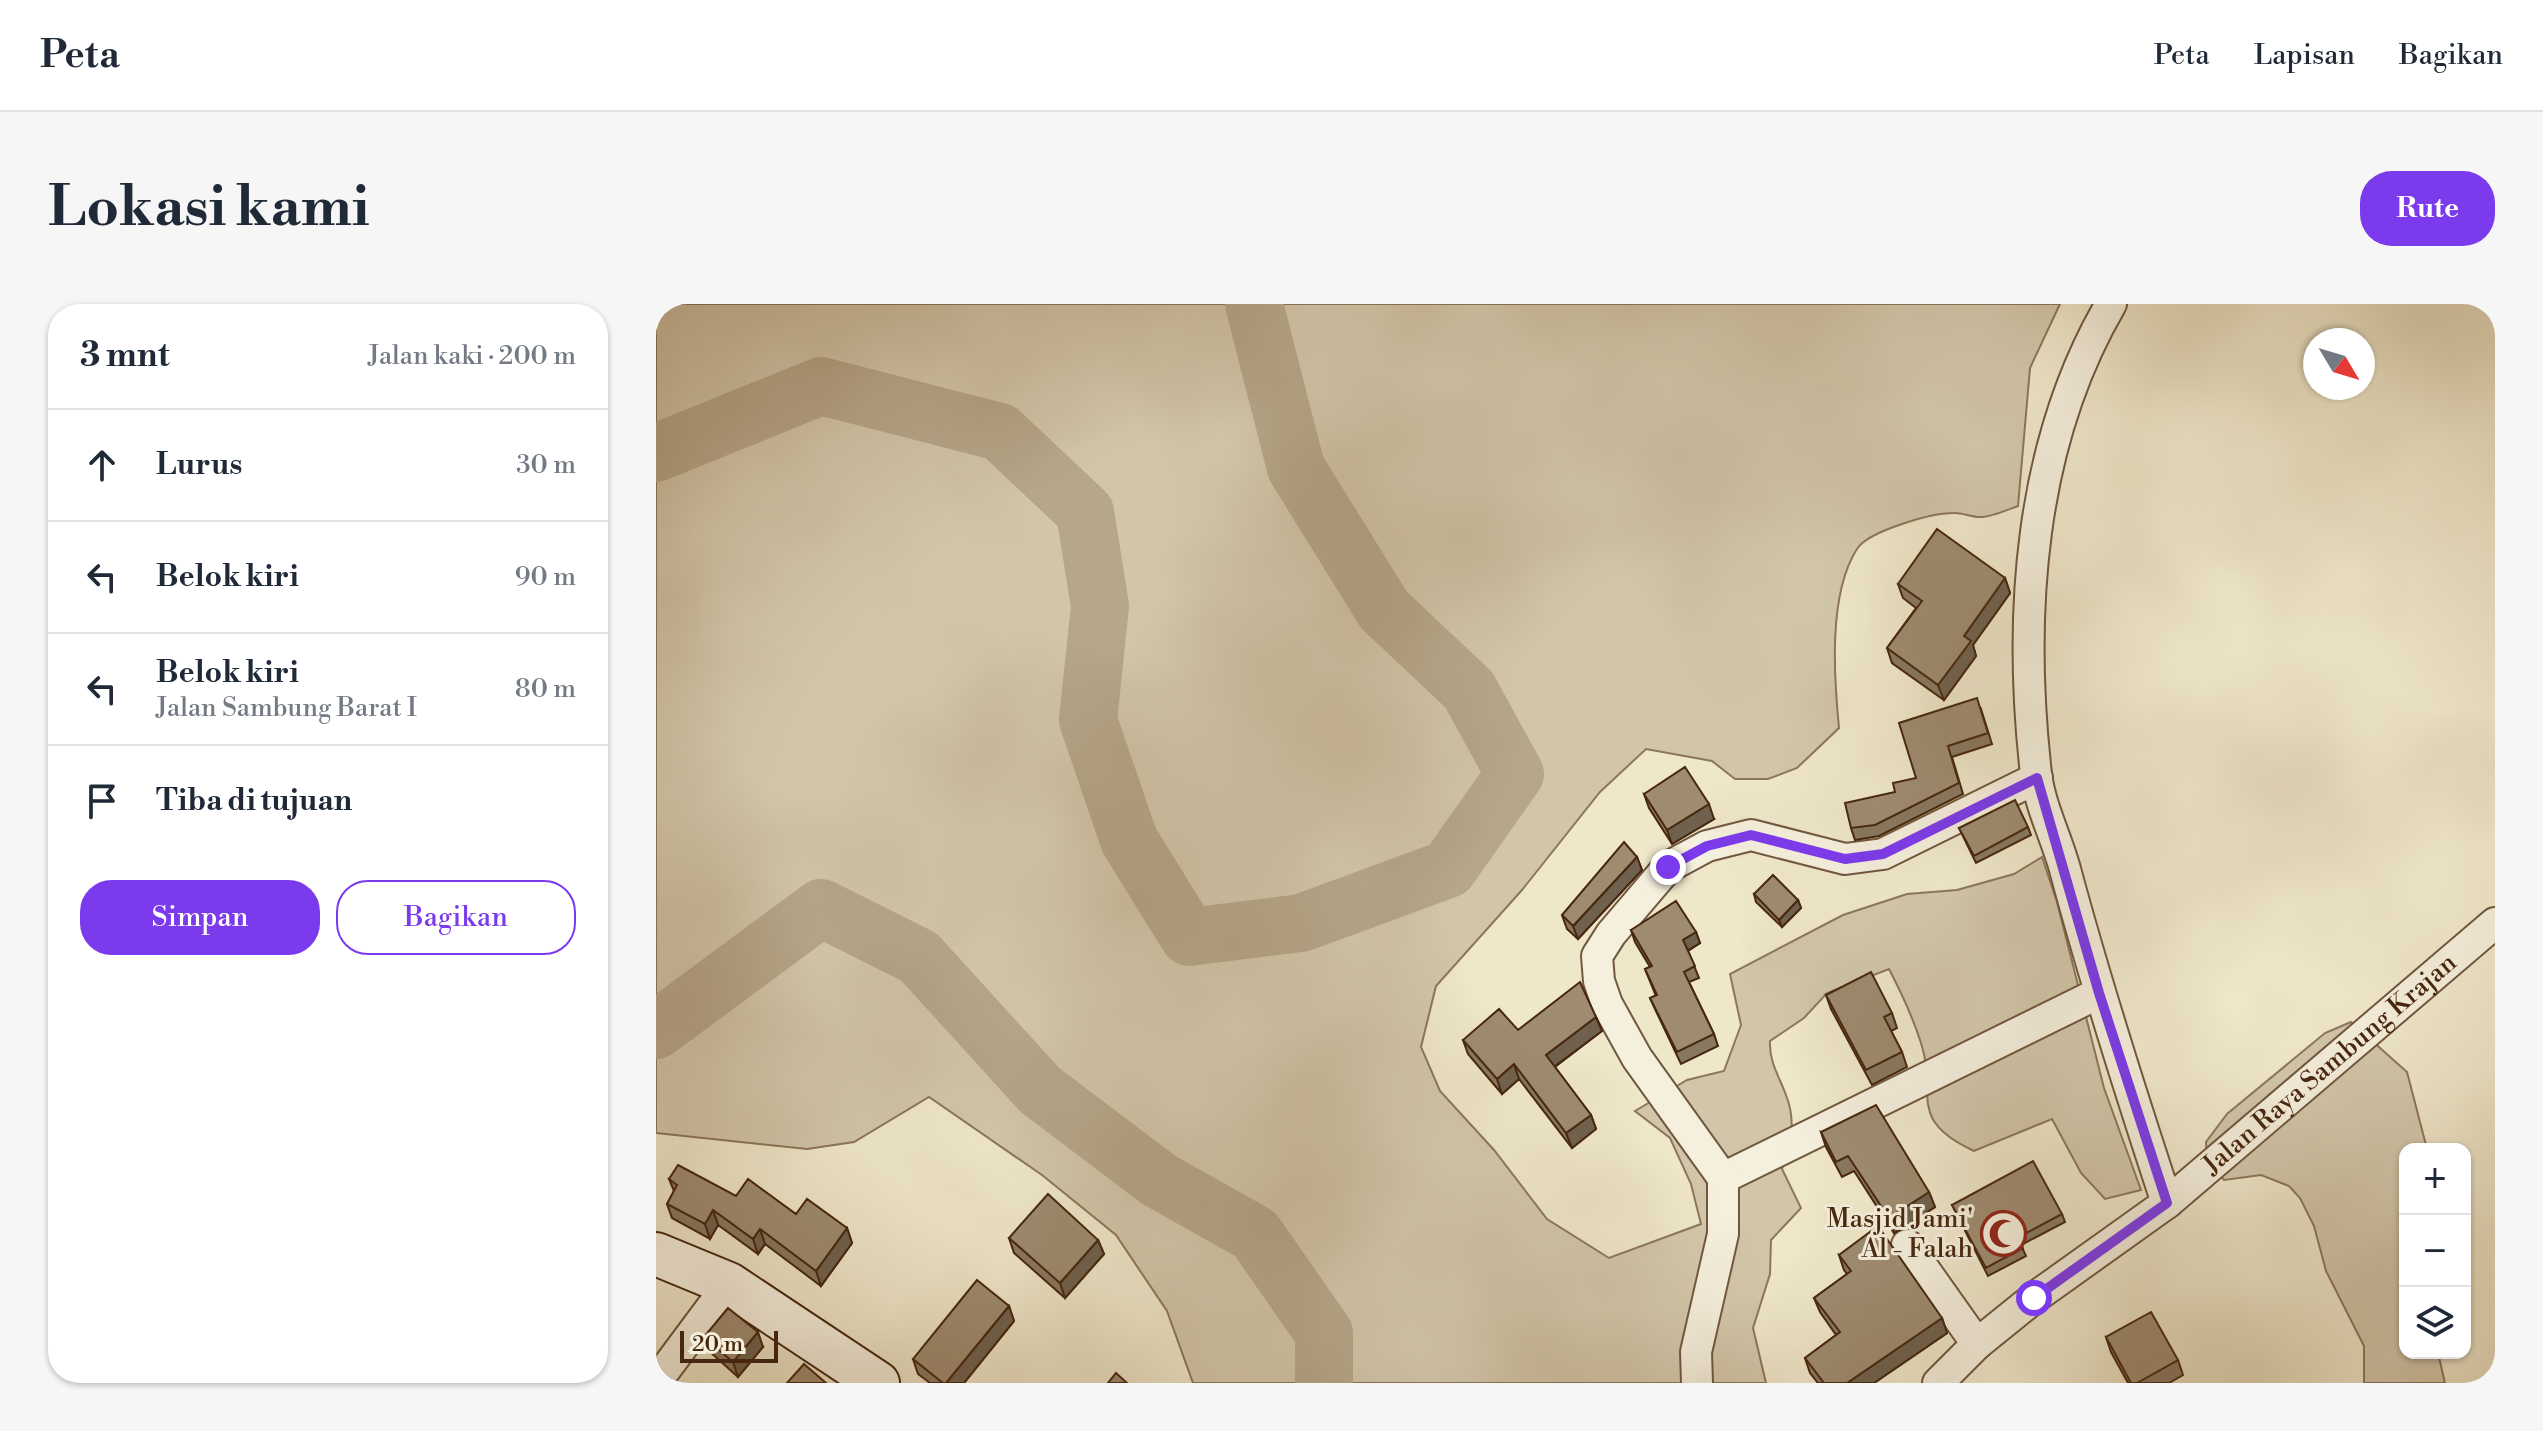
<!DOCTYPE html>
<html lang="id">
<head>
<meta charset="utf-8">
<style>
  :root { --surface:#fff; --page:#f6f6f7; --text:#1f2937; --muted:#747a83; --line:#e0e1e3; --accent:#7c3aed }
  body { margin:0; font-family:"Libre Bodoni",serif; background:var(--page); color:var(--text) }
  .controls { position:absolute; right:24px; bottom:24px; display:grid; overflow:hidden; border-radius:16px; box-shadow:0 2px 6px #0004 }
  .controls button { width:72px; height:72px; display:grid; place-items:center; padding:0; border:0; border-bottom:2px solid var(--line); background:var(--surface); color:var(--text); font:40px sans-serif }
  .compass { position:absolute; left:1647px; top:24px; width:72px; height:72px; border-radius:50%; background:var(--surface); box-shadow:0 2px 6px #0004; rotate:128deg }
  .scale { position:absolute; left:24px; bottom:20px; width:98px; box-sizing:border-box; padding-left:8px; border:4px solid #47270f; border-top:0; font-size:22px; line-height:28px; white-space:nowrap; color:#47270f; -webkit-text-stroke:6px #f5efdd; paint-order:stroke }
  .stop { position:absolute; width:24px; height:24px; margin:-18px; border:6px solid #7c3aed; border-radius:50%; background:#fff }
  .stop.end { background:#7c3aed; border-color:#fff; box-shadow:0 2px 8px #0008 }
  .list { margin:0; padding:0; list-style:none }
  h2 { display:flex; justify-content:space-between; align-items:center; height:104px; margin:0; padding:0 32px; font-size:34px }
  h2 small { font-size:26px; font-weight:400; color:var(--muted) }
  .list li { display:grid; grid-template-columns:52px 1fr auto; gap:24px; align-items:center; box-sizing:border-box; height:112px; padding:0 32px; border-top:2px solid var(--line) }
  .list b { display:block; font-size:30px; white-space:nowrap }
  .list p { margin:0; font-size:26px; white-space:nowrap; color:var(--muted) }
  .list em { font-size:26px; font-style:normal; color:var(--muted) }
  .actions { display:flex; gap:16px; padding:24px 32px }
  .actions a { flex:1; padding:18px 0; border:2px solid var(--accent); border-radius:32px; text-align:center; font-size:28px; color:var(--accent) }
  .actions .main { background:var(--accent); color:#fff }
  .icon { flex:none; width:44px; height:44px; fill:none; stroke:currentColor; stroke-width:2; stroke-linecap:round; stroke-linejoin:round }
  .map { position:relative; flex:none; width:1839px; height:1079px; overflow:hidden; border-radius:32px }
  header { display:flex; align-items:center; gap:48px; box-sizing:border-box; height:112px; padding:0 40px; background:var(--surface); border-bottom:2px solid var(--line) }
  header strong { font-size:38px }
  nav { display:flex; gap:44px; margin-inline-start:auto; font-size:28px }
  .intro { display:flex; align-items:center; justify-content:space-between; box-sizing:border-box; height:192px; padding:0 48px }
  h1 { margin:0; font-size:56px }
  .button { padding:20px 36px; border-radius:32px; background:var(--accent); color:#fff; font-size:28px; font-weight:700 }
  main { display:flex; gap:48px; padding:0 48px }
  aside { flex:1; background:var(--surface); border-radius:32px; box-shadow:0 2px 6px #0004 }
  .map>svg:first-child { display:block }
  .green { fill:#d2c6aa; stroke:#8c765c; stroke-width:2 }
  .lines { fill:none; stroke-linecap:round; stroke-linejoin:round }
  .river { stroke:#b6a68a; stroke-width:58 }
  .minor-casing { stroke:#71573e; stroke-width:34 }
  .secondary-casing { stroke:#47270f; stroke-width:46 }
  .minor { stroke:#f5efdd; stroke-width:30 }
  .secondary { stroke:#f5efdd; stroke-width:42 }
  .wall { fill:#887860; stroke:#47270f; stroke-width:2 }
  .shaded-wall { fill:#6f614e; stroke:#47270f; stroke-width:2 }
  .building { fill:#9e8b70; stroke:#47270f; stroke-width:2 }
  .route { stroke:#7c3aed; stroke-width:10 }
  .labels { text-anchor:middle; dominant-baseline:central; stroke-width:6; stroke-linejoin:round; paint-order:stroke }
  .street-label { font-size:26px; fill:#47270f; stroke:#f5efdd }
  .poi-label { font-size:26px; fill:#47270f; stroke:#f5efdd; text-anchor:end }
</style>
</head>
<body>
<header>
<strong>Peta</strong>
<nav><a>Peta</a><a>Lapisan</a><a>Bagikan</a></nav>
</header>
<div class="intro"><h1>Lokasi kami</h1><a class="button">Rute</a></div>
<main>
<aside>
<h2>3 mnt<small>Jalan kaki · 200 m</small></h2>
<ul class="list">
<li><svg class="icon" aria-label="ahead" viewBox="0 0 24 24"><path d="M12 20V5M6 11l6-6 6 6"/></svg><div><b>Lurus</b></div><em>30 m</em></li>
<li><svg class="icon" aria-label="left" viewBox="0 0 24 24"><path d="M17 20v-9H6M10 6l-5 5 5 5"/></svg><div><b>Belok kiri</b></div><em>90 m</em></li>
<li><svg class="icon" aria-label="left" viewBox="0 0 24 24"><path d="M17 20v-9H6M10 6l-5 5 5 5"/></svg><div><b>Belok kiri</b><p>Jalan Sambung Barat I</p></div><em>80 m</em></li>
<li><svg class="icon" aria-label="arrive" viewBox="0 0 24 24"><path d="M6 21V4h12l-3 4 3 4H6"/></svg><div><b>Tiba di tujuan</b></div></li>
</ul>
<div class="actions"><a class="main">Simpan</a><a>Bagikan</a></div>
</aside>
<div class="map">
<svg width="1839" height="1079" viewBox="0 0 1839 1079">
  <rect width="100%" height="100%" fill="#efe7ca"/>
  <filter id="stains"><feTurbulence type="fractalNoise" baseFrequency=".0025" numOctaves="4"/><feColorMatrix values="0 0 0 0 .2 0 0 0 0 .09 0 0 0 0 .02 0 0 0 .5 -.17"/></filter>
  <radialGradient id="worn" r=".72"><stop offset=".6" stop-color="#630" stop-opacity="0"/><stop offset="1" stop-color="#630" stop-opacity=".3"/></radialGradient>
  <!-- green -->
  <path class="green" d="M 0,0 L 1404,0 L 1374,64 L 1362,202 C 1351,206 1338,212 1327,213 C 1317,214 1306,208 1297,209 C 1276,209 1212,227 1201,245 C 1172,290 1178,373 1183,424 L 1141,464 L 1112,475 L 1079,475 L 1056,457 L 990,445 L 944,488 L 866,586 L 780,682 L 765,743 L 784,787 L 838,846 L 891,915 L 953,954 L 1045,920 L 1035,880 L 1014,834 L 979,807 L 1031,776 L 1068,767 L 1085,721 L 1074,670 L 1187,611 L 1251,590 L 1301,586 L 1358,570 L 1386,553 L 1401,598 L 1448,784 L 1485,886 L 1449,895 L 1425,869 L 1396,815 L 1318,847 C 1249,815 1282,790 1265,739 C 1257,714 1245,688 1233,665 L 1171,689 L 1148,714 L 1114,737 C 1113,758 1123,772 1130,791 C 1140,816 1136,841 1126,865 L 1145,904 L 1115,936 L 1114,970 L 1097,1024 L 1110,1079 L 537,1079 L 511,1007 L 460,931 L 386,871 L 273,793 L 198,838 L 151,845 L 0,829 Z
    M 1695,718 L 1751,768 L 1771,845 L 1749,845 L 1749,1049 L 1782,1049 L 1789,1079 L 1708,1079 L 1708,1042 L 1670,967 L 1658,922 L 1644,894 L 1633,882 L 1605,871 L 1568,876 L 1551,854 L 1550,838 L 1571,810 L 1669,729 Z"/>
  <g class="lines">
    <!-- river -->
    <path class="river" d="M 0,149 L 165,82 L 344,128 L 429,208 L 444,302 L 432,416 L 473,536 L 533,633 L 645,619 L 792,565 L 859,470 L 813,386 L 728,306 L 640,164 L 598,0
      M 0,726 L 165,604 L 263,653 L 384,786 L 503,876 L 599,930 L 668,1029 L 668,1079"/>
    <defs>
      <g id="minor">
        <path d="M 1455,0 C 1373,140 1362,312 1380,470 C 1384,503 1402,537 1410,569 C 1440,680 1475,790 1511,899"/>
        <path d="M 1067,874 L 1443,689"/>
        <path d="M 1251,941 L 1321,1040"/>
        <path d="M 0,1078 L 73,980"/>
        <path d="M 1041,1079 L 1040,1048 L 1067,930 L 1067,874 L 981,754 L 951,700 L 943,677 L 941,652 L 955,630 L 1012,563 L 1051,542 L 1095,531 L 1189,555 L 1227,550 L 1381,474"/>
        <path id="s1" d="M 1282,1079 L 1321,1040 L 1378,994 L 1511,899 L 1839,619"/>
      </g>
      <path id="secondary" d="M 0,950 L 73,980 L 222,1079"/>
    </defs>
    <!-- minor casing -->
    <use href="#minor" class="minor-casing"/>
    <!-- secondary casing -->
    <use href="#secondary" class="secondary-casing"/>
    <!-- minor -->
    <use href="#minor" class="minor"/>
    <!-- secondary -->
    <use href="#secondary" class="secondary"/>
  </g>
  <!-- wall -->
  <path class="wall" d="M 1349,274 L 1354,289 L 1317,341 L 1320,352 L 1288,396 L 1236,359 L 1231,344 L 1260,304 L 1247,294 L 1242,280 Z
    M 1325,405 L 1336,440 L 1296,453 L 1307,490 L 1223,532 L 1199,536 L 1195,524 L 1239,488 L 1260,474 Z
    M 988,490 L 1058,515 L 1016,540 L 993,504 Z
    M 1372,523 L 1375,531 L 1320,559 L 1303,524 Z
    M 981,553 L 986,566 L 922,635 L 911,625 L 906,611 Z
    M 1098,590 L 1142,596 L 1145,604 L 1126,623 L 1100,598 Z
    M 975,626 L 1040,628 L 1044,639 L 1032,647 L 1043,674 L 1033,678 L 1058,730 L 1062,742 L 1025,760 L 999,705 L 994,694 L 1000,692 L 989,665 L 994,663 L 979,638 Z
    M 1170,691 L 1236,709 L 1241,724 L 1235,727 L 1246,748 L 1251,763 L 1216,781 L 1175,705 Z
    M 940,713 L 946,727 L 899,763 L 935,811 L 940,825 L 916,844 L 863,775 L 846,790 L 812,750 L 807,736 Z
    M 1165,828 L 1273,888 L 1279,903 L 1238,929 L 1198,867 L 1186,873 L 1170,843 Z
    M 13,875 L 80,892 L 191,924 L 196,939 L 165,982 L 109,940 L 102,950 L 62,921 L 54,935 L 16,914 L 11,900 L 18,887 Z
    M 1296,901 L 1406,910 L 1409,918 L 1365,941 L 1370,952 L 1332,972 Z
    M 353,934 L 442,936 L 448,950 L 409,994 L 358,949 Z
    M 1183,951 L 1286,1014 L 1291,1029 L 1218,1079 L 1162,1079 L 1154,1069 L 1149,1054 L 1180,1031 L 1164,1008 L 1158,994 L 1191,970 L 1188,966 Z
    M 353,1002 L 358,1017 L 308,1079 L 274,1079 L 262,1070 L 257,1055 Z
    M 48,1033 L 107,1043 L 82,1073 L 53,1047 Z
    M 1450,1033 L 1522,1056 L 1527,1071 L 1513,1079 L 1472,1079 L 1455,1048 Z"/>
  <!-- shaded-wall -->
  <path class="shaded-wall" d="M 1349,274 L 1354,289 L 1317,341 L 1320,352 L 1288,396 L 1282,381 L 1308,332 Z
    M 1053,500 L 1058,515 L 1016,540 L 1011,526 Z
    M 981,553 L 986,566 L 922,635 L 917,622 Z
    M 1142,596 L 1145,604 L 1126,623 L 1123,616 Z
    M 1040,628 L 1044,639 L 1031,647 L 1027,636 Z
    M 940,713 L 946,727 L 895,765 L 890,751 Z
    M 858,760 L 863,775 L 846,790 L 841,775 Z
    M 935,811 L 940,825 L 916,844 L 910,829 Z
    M 1273,888 L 1279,903 L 1238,929 L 1233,914 Z
    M 57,906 L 62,921 L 54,935 L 49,920 Z
    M 191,924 L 196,939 L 165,982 L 160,967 Z
    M 104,925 L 109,940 L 102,950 L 97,935 Z
    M 442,936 L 448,950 L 409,994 L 404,979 Z
    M 353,1002 L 358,1017 L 308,1079 L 290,1079 Z
    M 1286,1014 L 1291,1029 L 1218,1079 L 1191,1079 Z
    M 102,1028 L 107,1043 L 82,1073 L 77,1058 Z"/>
  <!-- building -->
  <path class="building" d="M 1281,225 L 1349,274 L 1308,332 L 1315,337 L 1282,381 L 1231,344 L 1266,297 L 1242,280 Z
    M 1321,394 L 1332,429 L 1292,442 L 1303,479 L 1219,521 L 1195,524 L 1189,499 L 1239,488 L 1237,479 L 1260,474 L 1243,419 Z
    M 1029,463 L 1053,500 L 1011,526 L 988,490 Z
    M 1359,496 L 1372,523 L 1318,552 L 1303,524 Z
    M 968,538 L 981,553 L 917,622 L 906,611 Z
    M 1117,571 L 1142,596 L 1123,616 L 1098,590 Z
    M 1020,597 L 1040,628 L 1027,636 L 1039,662 L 1028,668 L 1058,730 L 1021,748 L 994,694 L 1001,691 L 989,665 L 996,662 L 975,626 Z
    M 1215,668 L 1236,709 L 1228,713 L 1246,748 L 1210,766 L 1170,691 Z
    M 924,678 L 940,713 L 890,751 L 935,811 L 910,829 L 858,760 L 841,775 L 807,736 L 843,705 L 862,726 Z
    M 1220,801 L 1273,888 L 1233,914 L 1192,852 L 1180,858 L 1165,828 Z
    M 1377,857 L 1406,910 L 1361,934 L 1367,944 L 1330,964 L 1296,901 Z
    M 22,861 L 80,892 L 92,875 L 140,910 L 151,895 L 191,924 L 160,967 L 104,925 L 97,935 L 57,906 L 49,920 L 11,900 L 21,881 L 13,875 Z
    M 392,890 L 442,936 L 404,979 L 353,934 Z
    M 1222,922 L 1286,1014 L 1191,1079 L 1168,1079 L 1149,1054 L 1184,1028 L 1158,994 L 1195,967 L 1183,951 Z
    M 321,976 L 353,1002 L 290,1079 L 287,1079 L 257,1055 Z
    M 72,1004 L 102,1028 L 77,1058 L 48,1033 Z
    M 1495,1008 L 1522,1056 L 1481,1079 L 1475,1079 L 1450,1033 Z
    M 148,1060 L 170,1079 L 131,1079 Z
    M 460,1069 L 471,1079 L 452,1079 Z"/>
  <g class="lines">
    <!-- route -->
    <path class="route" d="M 1012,563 L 1051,542 L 1095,531 L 1189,555 L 1227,550 L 1381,474 L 1443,689 L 1511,899 L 1378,994"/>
  </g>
  <!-- icons -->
  <defs>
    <symbol id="mosque-ring" viewBox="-11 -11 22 22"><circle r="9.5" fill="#f5efdd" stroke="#8f2418" stroke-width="1.5"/><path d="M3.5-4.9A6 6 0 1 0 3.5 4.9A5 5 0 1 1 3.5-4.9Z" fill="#8f2418"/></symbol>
  </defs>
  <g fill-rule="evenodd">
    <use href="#mosque-ring" x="1322" y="904" width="51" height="51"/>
  </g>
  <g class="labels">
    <!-- street labels -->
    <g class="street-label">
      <text stroke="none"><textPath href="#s1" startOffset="506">Jalan Raya Sambung Krajan</textPath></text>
    </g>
    <!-- poi labels -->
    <g class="poi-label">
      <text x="1317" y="915">Masjid Jami'<tspan x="1317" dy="30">Al - Falah</tspan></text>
    </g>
  </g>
  <rect width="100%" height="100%" filter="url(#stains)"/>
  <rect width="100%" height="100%" fill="url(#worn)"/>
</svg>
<div class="controls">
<button>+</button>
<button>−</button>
<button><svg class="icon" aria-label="layers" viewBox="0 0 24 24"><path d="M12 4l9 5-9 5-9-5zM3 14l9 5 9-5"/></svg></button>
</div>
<svg class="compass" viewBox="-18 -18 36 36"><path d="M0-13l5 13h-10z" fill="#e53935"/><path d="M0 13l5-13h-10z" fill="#747a83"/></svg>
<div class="scale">20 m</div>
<div class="stop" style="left:1378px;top:994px"></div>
<div class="stop end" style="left:1012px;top:563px"></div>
</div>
</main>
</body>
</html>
